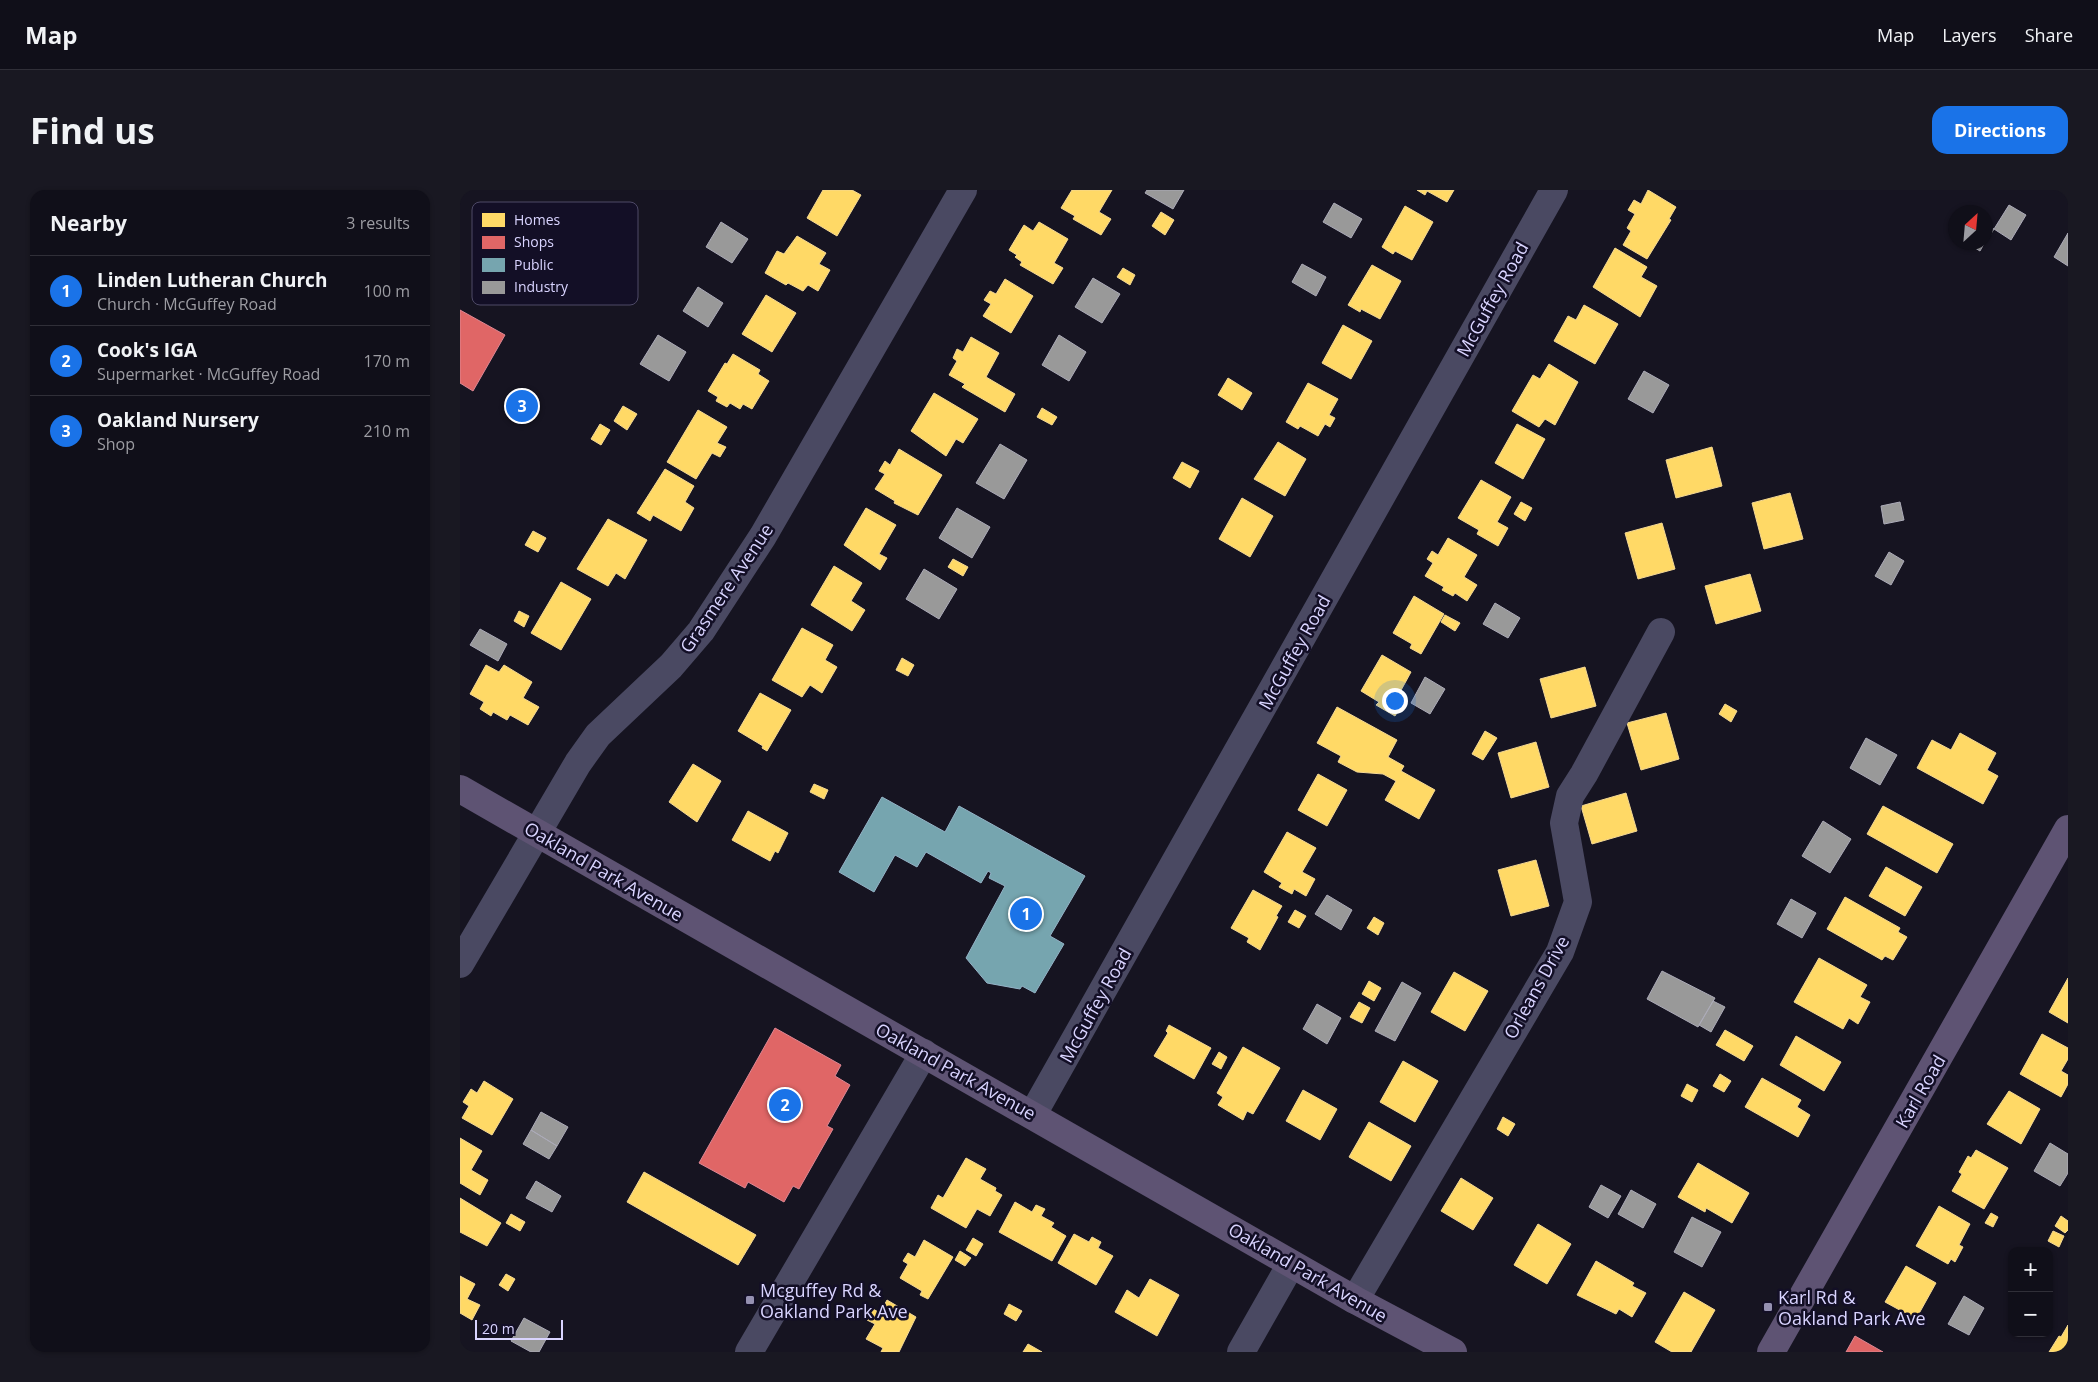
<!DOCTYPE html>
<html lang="en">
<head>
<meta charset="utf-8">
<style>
  :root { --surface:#100f19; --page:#191822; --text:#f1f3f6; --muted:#9c9ca2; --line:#302f38; --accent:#1a73e8 }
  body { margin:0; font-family:"Open Sans",sans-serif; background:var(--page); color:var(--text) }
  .controls { position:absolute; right:15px; bottom:15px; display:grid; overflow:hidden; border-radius:10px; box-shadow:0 1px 4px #0004 }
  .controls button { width:45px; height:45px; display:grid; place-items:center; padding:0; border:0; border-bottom:1px solid var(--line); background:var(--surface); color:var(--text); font:25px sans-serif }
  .compass { position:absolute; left:1488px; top:15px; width:45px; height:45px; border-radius:50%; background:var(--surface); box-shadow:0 1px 4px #0004; rotate:26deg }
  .scale { position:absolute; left:15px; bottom:12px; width:88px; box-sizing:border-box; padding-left:5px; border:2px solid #d9d4ff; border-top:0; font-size:14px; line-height:18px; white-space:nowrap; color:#d9d4ff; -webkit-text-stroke:4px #130f26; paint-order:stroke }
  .you { position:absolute; left:934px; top:510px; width:18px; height:18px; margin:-12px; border:4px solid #fff; border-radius:50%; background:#1a73e8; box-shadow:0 0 0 8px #1a73e833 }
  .badge { display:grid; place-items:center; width:32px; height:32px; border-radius:50%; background:var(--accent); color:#fff; font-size:16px; font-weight:700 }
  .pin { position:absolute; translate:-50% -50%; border:2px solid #fff; box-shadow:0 1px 5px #0006 }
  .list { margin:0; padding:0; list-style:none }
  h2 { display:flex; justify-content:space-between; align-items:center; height:65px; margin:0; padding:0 20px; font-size:21px }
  h2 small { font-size:16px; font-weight:400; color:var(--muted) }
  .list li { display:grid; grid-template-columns:32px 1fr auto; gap:15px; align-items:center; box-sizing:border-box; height:70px; padding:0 20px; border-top:1px solid var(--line) }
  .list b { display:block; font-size:19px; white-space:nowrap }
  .list p { margin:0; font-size:16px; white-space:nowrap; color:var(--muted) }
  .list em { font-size:16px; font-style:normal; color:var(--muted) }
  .map { position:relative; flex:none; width:1608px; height:1162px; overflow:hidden; border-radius:15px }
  header { display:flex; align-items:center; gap:30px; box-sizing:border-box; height:70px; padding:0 25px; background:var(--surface); border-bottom:1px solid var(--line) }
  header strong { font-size:24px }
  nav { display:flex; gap:28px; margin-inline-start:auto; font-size:18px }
  .intro { display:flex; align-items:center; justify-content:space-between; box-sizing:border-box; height:120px; padding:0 30px }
  h1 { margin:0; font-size:35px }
  .button { padding:12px 22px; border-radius:15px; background:var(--accent); color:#fff; font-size:18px; font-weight:700 }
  main { display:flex; gap:30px; padding:0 30px }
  aside { flex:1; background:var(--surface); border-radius:15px; box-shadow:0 1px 4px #0004 }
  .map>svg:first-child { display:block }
  .homes { fill:#ffd966; stroke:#f4d894 }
  .shops { fill:#e06666; stroke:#de8794 }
  .public { fill:#76a5af; stroke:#94b3c7 }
  .industry { fill:#999; stroke:#acabb8 }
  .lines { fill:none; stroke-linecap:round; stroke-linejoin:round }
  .minor { stroke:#4a4962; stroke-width:28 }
  .major { stroke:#5e5373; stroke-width:28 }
  .poi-dot { fill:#9591b1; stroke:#130f26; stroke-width:2 }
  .labels { text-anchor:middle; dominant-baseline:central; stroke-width:5; stroke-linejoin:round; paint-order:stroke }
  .street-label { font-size:18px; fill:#d9d4ff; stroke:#130f26 }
  .poi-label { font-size:18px; fill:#d9d4ff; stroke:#130f26; text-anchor:start }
  .key { fill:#130f26; stroke:#4e4a67; stroke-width:1 }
  .key-label { font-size:14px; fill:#d9d4ff }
</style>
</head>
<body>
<header>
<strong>Map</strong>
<nav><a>Map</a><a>Layers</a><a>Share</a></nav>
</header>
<div class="intro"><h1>Find us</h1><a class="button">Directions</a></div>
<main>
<aside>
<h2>Nearby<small>3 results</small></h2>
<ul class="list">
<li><span class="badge">1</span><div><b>Linden Lutheran Church</b><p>Church · McGuffey Road</p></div><em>100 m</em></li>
<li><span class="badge">2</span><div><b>Cook's IGA</b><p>Supermarket · McGuffey Road</p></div><em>170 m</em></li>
<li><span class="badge">3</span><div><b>Oakland Nursery</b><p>Shop</p></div><em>210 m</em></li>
</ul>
</aside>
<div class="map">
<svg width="1608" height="1162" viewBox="0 0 1608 1162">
  <rect width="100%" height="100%" fill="#161421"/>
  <!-- homes -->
  <path class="homes" d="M 363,0 L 392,0 L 401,5 L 377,46 L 347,28 Z
    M 612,0 L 652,0 L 639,22 L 651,29 L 641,45 L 613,29 L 615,26 L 601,18 Z
    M 957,0 L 994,0 L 987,12 L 967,1 L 965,5 Z
    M 1188,0 L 1216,17 L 1209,29 L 1211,30 L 1187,69 L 1163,55 L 1171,41 L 1167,38 L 1175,24 L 1168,20 L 1174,10 L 1181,14 Z
    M 945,16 L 973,32 L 952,70 L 935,61 L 933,64 L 922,57 Z
    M 701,22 L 714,30 L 705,45 L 692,36 Z
    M 579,32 L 608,49 L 594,73 L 603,78 L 593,94 L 560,75 L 562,72 L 555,67 L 557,65 L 549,60 L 564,35 L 573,41 Z
    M 337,46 L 366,63 L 359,74 L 370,80 L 358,101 L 348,95 L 343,101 L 328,93 L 326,95 L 305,83 L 317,61 L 324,64 Z
    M 1155,58 L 1187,77 L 1181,87 L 1197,96 L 1180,127 L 1133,97 Z
    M 912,75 L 941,91 L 920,129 L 901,119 L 900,122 L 888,115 Z
    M 663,78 L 675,85 L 670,95 L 657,87 Z
    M 545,89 L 573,106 L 551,143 L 523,126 L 531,114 L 524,110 L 530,101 L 536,104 Z
    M 306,105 L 336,123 L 312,162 L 282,144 Z
    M 1124,115 L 1158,134 L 1135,174 L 1094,151 L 1108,126 L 1116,130 Z
    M 883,135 L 912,151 L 891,189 L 862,173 Z
    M 511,147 L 539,163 L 526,187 L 555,204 L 545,222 L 502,197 L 505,194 L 489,185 L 497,171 L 493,168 L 497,159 L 503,162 Z
    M 273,164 L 300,180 L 298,184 L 309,191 L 292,219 L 283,214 L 280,219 L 270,213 L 267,217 L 256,211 L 258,207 L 248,201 L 265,173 L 267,174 Z
    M 1089,174 L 1118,192 L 1095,235 L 1085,229 L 1079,237 L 1052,221 L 1073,185 L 1080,189 Z
    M 768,188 L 792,203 L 782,220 L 758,205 Z
    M 848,193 L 878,209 L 869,225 L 875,228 L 870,237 L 865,234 L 858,246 L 840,236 L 838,239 L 826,232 Z
    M 474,203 L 518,229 L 503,253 L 496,249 L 486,266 L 451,241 Z
    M 163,216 L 177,224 L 167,240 L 154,231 Z
    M 582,218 L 597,227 L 592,235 L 577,227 Z
    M 238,220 L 267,237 L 257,253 L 266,257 L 260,267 L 252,263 L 236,289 L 207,272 Z
    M 140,234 L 150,240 L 141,255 L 131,249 Z
    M 1057,234 L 1085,249 L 1063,289 L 1035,273 Z
    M 818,252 L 846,269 L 825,306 L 794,289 Z
    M 1252,257 L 1262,296 L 1216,308 L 1206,270 Z
    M 439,259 L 482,285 L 458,325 L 434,313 L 435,311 L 415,299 L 425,284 L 419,281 L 425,271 L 430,275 Z
    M 722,272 L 739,281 L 730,298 L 713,288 Z
    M 205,279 L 234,296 L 225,312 L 234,318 L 221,341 L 193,325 L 190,331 L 177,323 Z
    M 1021,290 L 1051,307 L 1037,332 L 1048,338 L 1038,356 L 1017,344 L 1019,340 L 998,328 Z
    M 1330,303 L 1343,349 L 1304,359 L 1292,313 Z
    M 782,308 L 813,326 L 790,367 L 759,349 Z
    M 1061,312 L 1072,318 L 1065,331 L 1054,324 Z
    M 406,318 L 436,335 L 419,364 L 427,368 L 420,380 L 384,355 Z
    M 148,329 L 187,350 L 165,389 L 156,383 L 148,396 L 117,379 Z
    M 1202,333 L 1215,379 L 1178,389 L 1165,343 Z
    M 73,341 L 86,348 L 78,362 L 65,355 Z
    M 988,348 L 1017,365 L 1004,387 L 1017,395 L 1007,411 L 995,403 L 993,406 L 982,400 L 984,397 L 965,386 L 973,373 L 967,369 L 972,361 L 978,365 Z
    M 493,369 L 508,377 L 503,386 L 488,377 Z
    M 374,376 L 402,393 L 391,411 L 405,420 L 392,441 L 351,415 Z
    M 1290,384 L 1301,421 L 1256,434 L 1245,396 Z
    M 101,392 L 131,409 L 101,460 L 71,443 Z
    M 954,406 L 984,424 L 961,464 L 950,458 L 952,454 L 933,443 Z
    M 59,421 L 69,426 L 64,437 L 54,431 Z
    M 985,425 L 1000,433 L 995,441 L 981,432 Z
    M 342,438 L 373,455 L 365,470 L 377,477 L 362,503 L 350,495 L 342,507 L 312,490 Z
    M 922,465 L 951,482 L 939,504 L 946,508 L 935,526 L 916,515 L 919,512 L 901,501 Z
    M 442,468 L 454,475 L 448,486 L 436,480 Z
    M 26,475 L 39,482 L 44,475 L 72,492 L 63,508 L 79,517 L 68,535 L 50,525 L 47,530 L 33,522 L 31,526 L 20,519 L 24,512 L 10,504 Z
    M 1125,477 L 1136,516 L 1091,528 L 1080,489 Z
    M 300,503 L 331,520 L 307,561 L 302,558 L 303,556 L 278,541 Z
    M 1265,514 L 1277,521 L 1271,532 L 1259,524 Z
    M 877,517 L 937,550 L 928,567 L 944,576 L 941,581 L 975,600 L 959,629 L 925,610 L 936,591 L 923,584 L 897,582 L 878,572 L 881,566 L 857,553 Z
    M 1206,523 L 1219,569 L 1181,580 L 1167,533 Z
    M 1025,541 L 1037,548 L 1023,570 L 1012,564 Z
    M 1500,543 L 1536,563 L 1527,580 L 1538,586 L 1523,614 L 1457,578 L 1472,550 L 1491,560 Z
    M 1076,552 L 1089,597 L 1051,608 L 1038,563 Z
    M 233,574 L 261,591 L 237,632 L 209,612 Z
    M 858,584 L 887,600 L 867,636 L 838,620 Z
    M 354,594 L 368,600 L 364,609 L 350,602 Z
    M 1166,603 L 1177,641 L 1132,654 L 1121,616 Z
    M 1423,616 L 1493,654 L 1477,683 L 1407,644 Z
    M 288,621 L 328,643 L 318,663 L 315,661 L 310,671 L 272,650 Z
    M 827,642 L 856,658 L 842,682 L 855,689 L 846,706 L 834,699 L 832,704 L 819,697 L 822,693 L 804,682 Z
    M 1076,670 L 1089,716 L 1051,726 L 1038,680 Z
    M 1426,677 L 1462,697 L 1445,726 L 1409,706 Z
    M 793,700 L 822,716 L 816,726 L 818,727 L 800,760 L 787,752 L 789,748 L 771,738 Z
    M 1385,707 L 1440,738 L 1438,742 L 1447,747 L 1433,770 L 1425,766 L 1422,770 L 1367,739 Z
    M 835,720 L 846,726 L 839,738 L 828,732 Z
    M 914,727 L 924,733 L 918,745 L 907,738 Z
    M 1359,768 L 1407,795 L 1400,807 L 1410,812 L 1398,834 L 1389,828 L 1383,839 L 1334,812 Z
    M 994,782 L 1028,801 L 1005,841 L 971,822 Z
    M 1608,788 L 1608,833 L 1589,822 Z
    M 909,791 L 921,798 L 914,811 L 902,804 Z
    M 899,812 L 910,818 L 902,833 L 890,827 Z
    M 709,835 L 751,858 L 734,889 L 694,866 L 708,843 L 706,841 Z
    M 1265,840 L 1293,856 L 1284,871 L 1256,855 Z
    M 1582,844 L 1608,858 L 1608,869 L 1601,881 L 1608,885 L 1608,894 L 1601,907 L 1560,884 Z
    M 1336,846 L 1381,872 L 1364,901 L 1320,875 Z
    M 783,857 L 820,878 L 793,924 L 787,921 L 783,930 L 758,915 L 763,907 L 757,903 Z
    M 759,862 L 767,867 L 761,879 L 752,874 Z
    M 943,871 L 978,891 L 955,932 L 920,912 Z
    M 1260,884 L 1271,891 L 1264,902 L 1253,896 Z
    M 1302,888 L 1341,910 L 1337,917 L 1350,925 L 1338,947 L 1285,917 Z
    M 24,891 L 53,909 L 32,945 L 2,928 L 9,916 L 3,912 L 11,899 L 17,903 Z
    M 1227,894 L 1238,900 L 1232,912 L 1221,906 Z
    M 843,900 L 877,919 L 860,950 L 826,931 Z
    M 1549,901 L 1580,919 L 1561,954 L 1527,934 Z
    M 1043,927 L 1055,934 L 1048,946 L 1037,939 Z
    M 909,932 L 951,956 L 931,991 L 889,967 Z
    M 0,948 L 22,961 L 11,980 L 28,990 L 20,1005 L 0,993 Z
    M 1516,960 L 1548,978 L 1524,1019 L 1492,1001 L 1502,984 L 1499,982 L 1508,966 L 1511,968 Z
    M 506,968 L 526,979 L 520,989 L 536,998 L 535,1001 L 542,1005 L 530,1026 L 517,1019 L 506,1038 L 471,1018 L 478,1005 L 483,1008 Z
    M 1238,973 L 1289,1003 L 1272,1033 L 1246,1018 L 1245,1022 L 1218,1007 Z
    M 184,982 L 296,1045 L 278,1075 L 167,1012 Z
    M 1001,988 L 1033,1008 L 1013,1040 L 981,1021 Z
    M 0,1008 L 41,1033 L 27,1056 L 0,1042 Z
    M 555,1012 L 572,1022 L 576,1015 L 585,1019 L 581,1026 L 594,1033 L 591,1037 L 606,1046 L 592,1071 L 539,1042 Z
    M 1479,1016 L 1510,1034 L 1499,1055 L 1503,1057 L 1495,1072 L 1491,1069 L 1488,1074 L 1456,1056 Z
    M 1531,1023 L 1538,1027 L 1533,1037 L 1525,1033 Z
    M 51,1024 L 65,1032 L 60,1041 L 46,1033 Z
    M 1601,1026 L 1608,1031 L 1608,1040 L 1605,1043 L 1595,1036 Z
    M 1078,1034 L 1111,1054 L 1087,1094 L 1054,1075 Z
    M 1593,1041 L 1604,1046 L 1599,1057 L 1588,1051 Z
    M 614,1044 L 629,1052 L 632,1047 L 641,1052 L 638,1058 L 653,1066 L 636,1095 L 598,1073 Z
    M 513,1048 L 523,1054 L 516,1066 L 506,1060 Z
    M 464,1050 L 493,1067 L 468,1109 L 460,1105 L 462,1101 L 440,1088 L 448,1074 L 443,1071 L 448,1063 L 455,1067 Z
    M 500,1061 L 511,1068 L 505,1076 L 495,1070 Z
    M 1136,1071 L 1174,1093 L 1172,1096 L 1186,1103 L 1172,1127 L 1159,1119 L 1156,1124 L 1117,1105 Z
    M 1446,1076 L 1476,1093 L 1456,1129 L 1425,1112 Z
    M 46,1084 L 55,1089 L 48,1101 L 39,1095 Z
    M 0,1086 L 15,1094 L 7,1109 L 20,1115 L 12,1130 L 0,1123 Z
    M 690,1089 L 719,1105 L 697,1146 L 655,1122 L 667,1100 L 679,1108 Z
    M 1224,1102 L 1255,1120 L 1231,1162 L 1212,1162 L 1195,1152 Z
    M 427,1110 L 456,1127 L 439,1162 L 421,1162 L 423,1158 L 406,1149 L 415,1134 L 407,1130 L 413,1119 L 420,1123 Z
    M 549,1114 L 562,1121 L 556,1131 L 544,1124 Z
    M 1608,1135 L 1608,1162 L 1589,1162 L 1599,1146 L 1601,1147 Z
    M 568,1154 L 582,1162 L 563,1162 Z"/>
  <!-- shops -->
  <path class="shops" d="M 0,120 L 45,145 L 13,201 L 0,193 Z
    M 315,838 L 381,875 L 375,886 L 390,895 L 367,936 L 373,939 L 339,999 L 333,996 L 324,1012 L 288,992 L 285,998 L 239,973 Z
    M 1395,1146 L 1423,1162 L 1386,1162 Z"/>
  <!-- public -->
  <path class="public" d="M 422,607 L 485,642 L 499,616 L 625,686 L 590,746 L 604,754 L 575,803 L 562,796 L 560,799 L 527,793 L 506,768 L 545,696 L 529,688 L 531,683 L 528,681 L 521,693 L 466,662 L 457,677 L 435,665 L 414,702 L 379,682 Z"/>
  <!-- industry -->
  <path class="industry" d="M 687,0 L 724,0 L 713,19 L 685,3 Z
    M 874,13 L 902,29 L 891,48 L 863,32 Z
    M 1549,15 L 1566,25 L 1551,50 L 1534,39 Z
    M 261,32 L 288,49 L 272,73 L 246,57 Z
    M 1526,34 L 1534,39 L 1526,52 Z
    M 1608,43 L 1608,76 L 1594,67 Z
    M 1505,52 L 1525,52 L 1520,61 Z
    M 842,74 L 866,87 L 856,106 L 832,92 Z
    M 633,88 L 660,104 L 642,133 L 615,117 Z
    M 238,97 L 263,113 L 248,137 L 223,121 Z
    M 198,145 L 226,162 L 209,191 L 180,174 Z
    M 599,145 L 626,162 L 609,191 L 582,175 Z
    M 1184,181 L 1209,195 L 1193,223 L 1168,209 Z
    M 540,254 L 567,270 L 544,309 L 516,293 Z
    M 1440,312 L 1444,330 L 1424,334 L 1421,316 Z
    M 497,318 L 530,337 L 512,368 L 479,348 Z
    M 1429,362 L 1444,371 L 1431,395 L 1415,386 Z
    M 464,379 L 497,399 L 479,429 L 446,409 Z
    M 1035,413 L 1060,428 L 1048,448 L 1023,434 Z
    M 20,439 L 47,454 L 38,471 L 10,455 Z
    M 965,487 L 985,499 L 970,524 L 951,513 Z
    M 1406,548 L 1437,565 L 1420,595 L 1390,578 Z
    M 1363,631 L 1391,649 L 1370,683 L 1342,666 Z
    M 867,705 L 892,720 L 881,740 L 855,724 Z
    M 1331,709 L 1356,723 L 1342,748 L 1317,734 Z
    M 1202,781 L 1255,808 L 1238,837 L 1187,809 Z
    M 942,792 L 961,803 L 935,851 L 915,841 Z
    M 1253,811 L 1265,817 L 1251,842 L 1239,835 Z
    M 857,814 L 881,828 L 867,854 L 843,839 Z
    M 81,922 L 108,937 L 97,956 L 71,940 Z
    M 71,940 L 97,956 L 89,969 L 63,954 Z
    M 1590,953 L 1608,964 L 1608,983 L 1600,996 L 1574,981 Z
    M 76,991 L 101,1006 L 92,1022 L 66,1008 Z
    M 1141,995 L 1161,1006 L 1148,1028 L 1129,1017 Z
    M 1171,1000 L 1196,1014 L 1183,1038 L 1158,1024 Z
    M 1232,1027 L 1261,1042 L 1242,1077 L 1214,1062 Z
    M 1504,1106 L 1524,1118 L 1509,1145 L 1488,1134 Z
    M 64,1128 L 90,1142 L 79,1162 L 71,1162 L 51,1151 Z"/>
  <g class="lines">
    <!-- minor -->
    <path class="minor" d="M 0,774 L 118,573 L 138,545 L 211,476 L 241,441 L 303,346 L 503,0
      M 573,924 L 1094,0
      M 895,1110 L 1100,762 L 1118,712 L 1104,633 L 1110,606 L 1124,584 L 1201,442
      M 289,1162 L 464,863
      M 781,1162 L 831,1074"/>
    <!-- major -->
    <path class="major" d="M 0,599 L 895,1110 L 993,1162
      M 1311,1162 L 1608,639"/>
  </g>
  <!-- markers -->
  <g class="poi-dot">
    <rect x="285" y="1105" width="10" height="10" rx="2.5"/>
    <rect x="1303" y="1112" width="10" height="10" rx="2.5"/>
  </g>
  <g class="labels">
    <!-- street labels -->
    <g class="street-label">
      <text transform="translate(1032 109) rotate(-61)">McGuffey Road</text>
      <text transform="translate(266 398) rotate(-56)">Grasmere Avenue</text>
      <text transform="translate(834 462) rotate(-61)">McGuffey Road</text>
      <text transform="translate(144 681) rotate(30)">Oakland Park Avenue</text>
      <text transform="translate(1076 797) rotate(-61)">Orleans Drive</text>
      <text transform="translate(635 815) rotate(-61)">McGuffey Road</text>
      <text transform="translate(496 881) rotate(29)">Oakland Park Avenue</text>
      <text transform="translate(1460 901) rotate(-60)">Karl Road</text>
      <text transform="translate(848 1082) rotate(30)">Oakland Park Avenue</text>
    </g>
    <!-- poi labels -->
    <g class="poi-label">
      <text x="300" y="1100">Mcguffey Rd &amp;<tspan x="300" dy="21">Oakland Park Ave</tspan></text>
      <text x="1318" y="1107">Karl Rd &amp;<tspan x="1318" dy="21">Oakland Park Ave</tspan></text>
    </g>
  </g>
  <!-- legend -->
  <rect x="12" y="12" width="166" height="103" rx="8" class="key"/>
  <rect x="22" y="23" width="23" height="14" fill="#ffd966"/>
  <rect x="22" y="46" width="23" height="13" fill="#e06666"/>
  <rect x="22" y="68" width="23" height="14" fill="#76a5af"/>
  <rect x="22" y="91" width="23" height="13" fill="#999"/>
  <g class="key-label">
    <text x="54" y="35">Homes</text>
    <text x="54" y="57">Shops</text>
    <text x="54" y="80">Public</text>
    <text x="54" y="102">Industry</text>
  </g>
</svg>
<div class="controls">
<button>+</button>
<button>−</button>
</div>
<svg class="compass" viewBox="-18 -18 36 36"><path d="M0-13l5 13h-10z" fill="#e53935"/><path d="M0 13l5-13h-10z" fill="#9c9ca2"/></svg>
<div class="scale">20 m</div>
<div class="you"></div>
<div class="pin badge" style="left:566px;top:724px">1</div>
<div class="pin badge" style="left:325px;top:915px">2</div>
<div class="pin badge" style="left:62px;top:216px">3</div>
</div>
</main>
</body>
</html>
